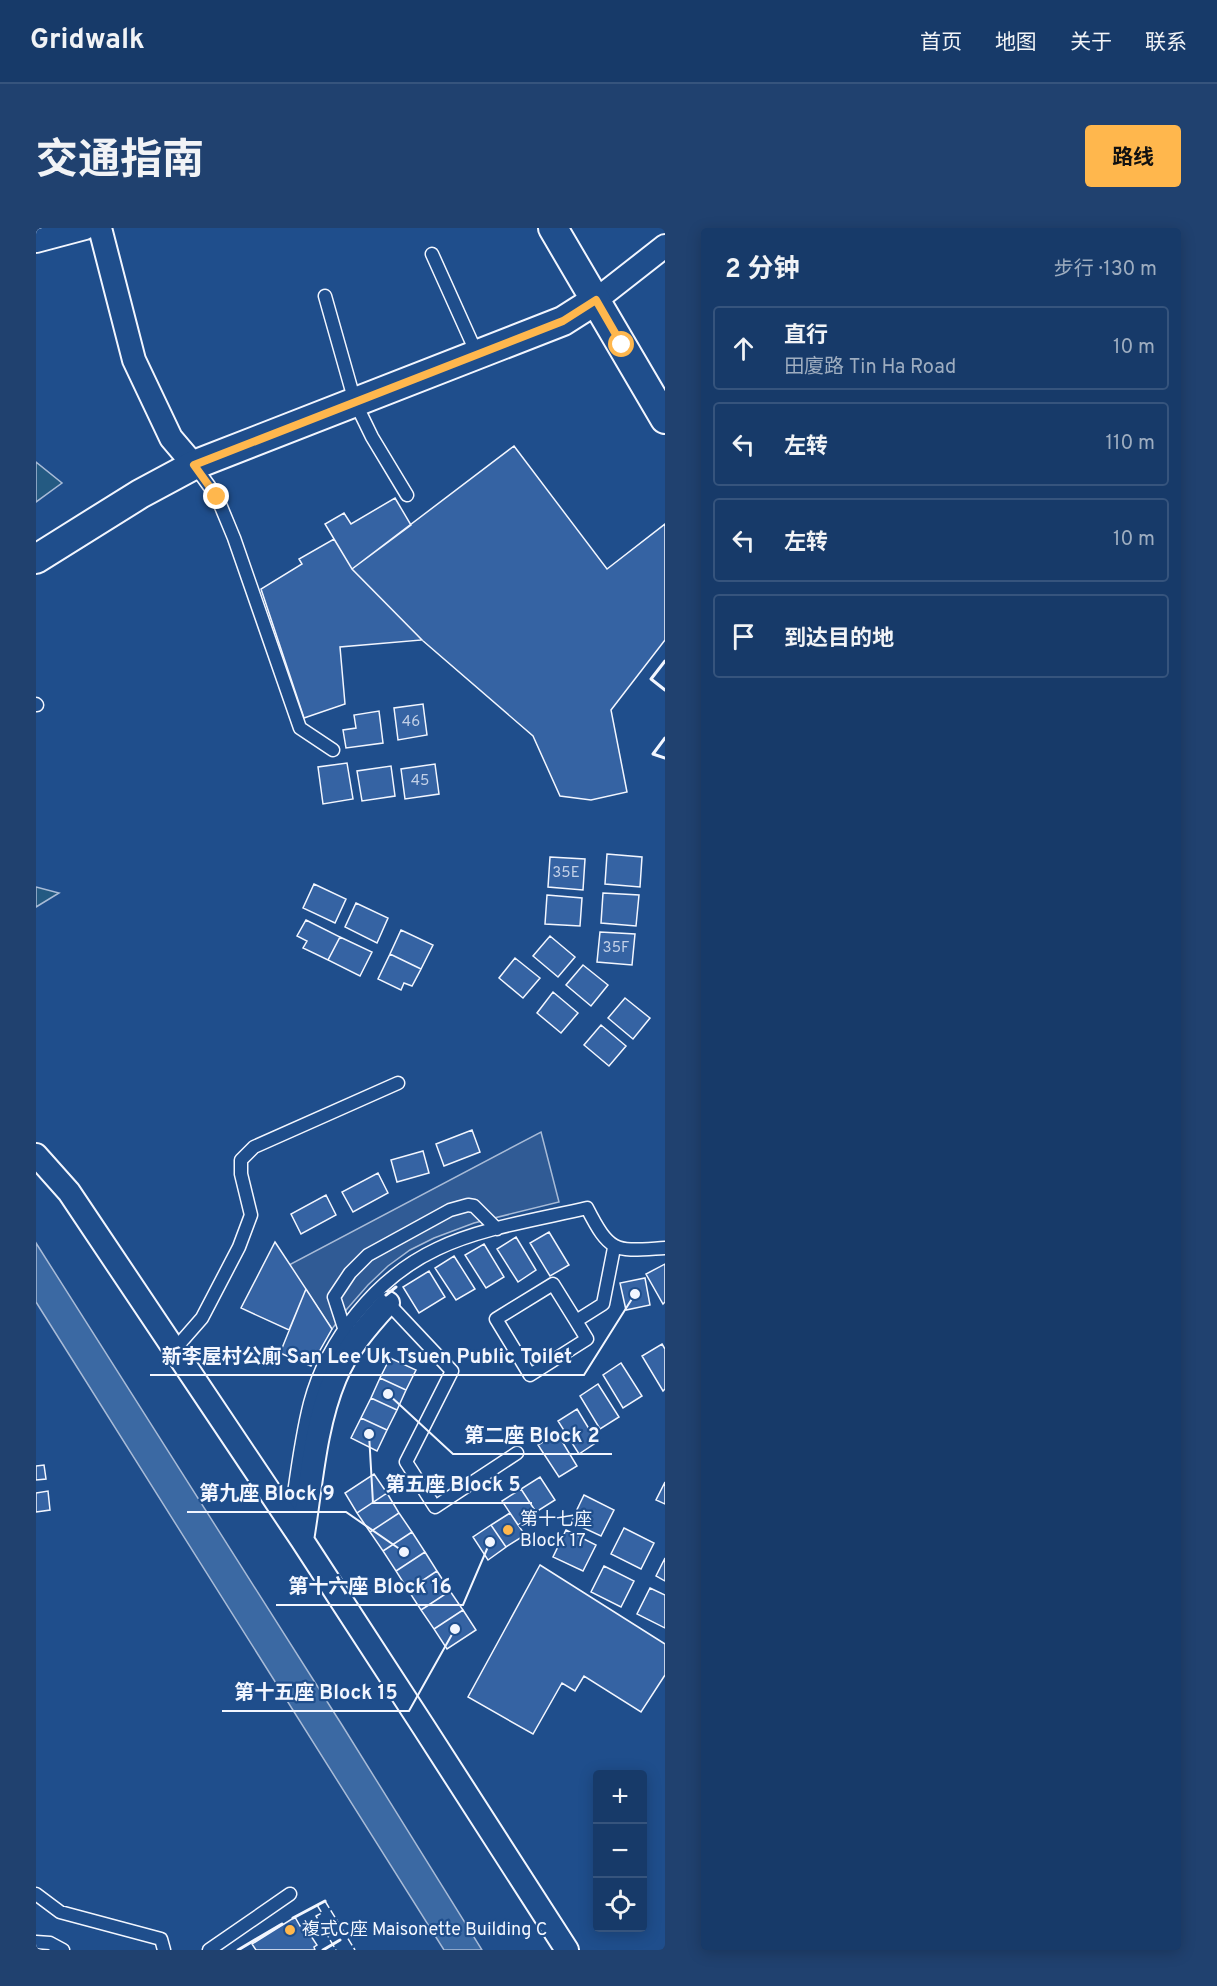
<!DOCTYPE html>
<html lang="zh">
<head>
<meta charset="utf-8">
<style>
  :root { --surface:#173a69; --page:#20416f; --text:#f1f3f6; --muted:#9eadc0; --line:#36547d; --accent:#ffb74d }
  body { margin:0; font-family:Overpass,"Noto Sans SC",sans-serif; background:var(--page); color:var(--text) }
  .controls { position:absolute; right:18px; bottom:18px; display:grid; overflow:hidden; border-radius:6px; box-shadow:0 3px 15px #0003 }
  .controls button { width:54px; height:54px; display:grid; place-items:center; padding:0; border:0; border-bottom:2px solid var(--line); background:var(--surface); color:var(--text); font:30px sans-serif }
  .stop { position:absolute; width:18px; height:18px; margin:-14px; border:4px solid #ffb74d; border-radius:50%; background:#fff }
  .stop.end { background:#ffb74d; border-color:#fff; box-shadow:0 2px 6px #0008 }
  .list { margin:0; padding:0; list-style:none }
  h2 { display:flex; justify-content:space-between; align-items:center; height:78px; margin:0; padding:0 24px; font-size:26px }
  h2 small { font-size:20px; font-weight:400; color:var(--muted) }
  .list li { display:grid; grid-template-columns:39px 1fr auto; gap:18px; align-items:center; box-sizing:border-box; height:84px; margin:0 12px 12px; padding:0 12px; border:2px solid var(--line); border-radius:6px }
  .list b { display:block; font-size:22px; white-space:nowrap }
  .list p { margin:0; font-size:20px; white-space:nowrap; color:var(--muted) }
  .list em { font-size:20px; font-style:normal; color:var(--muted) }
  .icon { flex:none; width:33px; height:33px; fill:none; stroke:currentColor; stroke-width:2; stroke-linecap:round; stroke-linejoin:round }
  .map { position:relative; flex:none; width:629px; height:1722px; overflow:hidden; border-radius:6px }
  header { display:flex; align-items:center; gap:36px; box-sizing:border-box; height:84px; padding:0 30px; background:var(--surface); border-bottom:2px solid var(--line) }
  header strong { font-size:28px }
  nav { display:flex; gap:33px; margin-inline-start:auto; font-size:21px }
  .intro { display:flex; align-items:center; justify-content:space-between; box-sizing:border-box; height:144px; padding:0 36px }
  h1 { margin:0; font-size:42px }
  .button { padding:15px 27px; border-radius:6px; background:var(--accent); color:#111; font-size:21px; font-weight:700 }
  main { display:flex; gap:36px; padding:0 36px }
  aside { flex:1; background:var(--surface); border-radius:6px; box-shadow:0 3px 15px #0003 }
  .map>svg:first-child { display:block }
  .green { fill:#245a82; stroke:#a8bbd7; stroke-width:1.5 }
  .parking { fill:#305b95; stroke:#a8bbd7; stroke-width:1.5 }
  .water { fill:#3b69a3; stroke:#a8bbd7; stroke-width:1.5 }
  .building { fill:#3563a3; stroke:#f2f6ff; stroke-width:1.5 }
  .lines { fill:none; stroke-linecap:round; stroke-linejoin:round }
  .service-casing { stroke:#f2f6ff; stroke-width:15 }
  .minor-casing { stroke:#f2f6ff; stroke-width:26 }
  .tertiary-casing { stroke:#f2f6ff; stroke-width:32 }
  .service { stroke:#1f4e8c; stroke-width:12 }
  .minor { stroke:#1f4e8c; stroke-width:22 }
  .tertiary { stroke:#1f4e8c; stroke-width:28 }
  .fence { stroke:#f2f6ff; stroke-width:1.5; stroke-dasharray:8 3; stroke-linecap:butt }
  .wall { stroke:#f2f6ff; stroke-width:3 }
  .route { stroke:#ffb74d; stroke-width:8 }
  .poi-dot { fill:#ffb74d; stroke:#1f4e8c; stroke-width:2 }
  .labels { text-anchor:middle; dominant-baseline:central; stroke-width:4.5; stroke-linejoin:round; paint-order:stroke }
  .number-label { font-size:15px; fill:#c3d1e8 }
  .poi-label { font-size:18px; fill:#f2f6ff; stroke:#1f4e8c; text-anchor:start }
  .leader { fill:none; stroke:#f2f6ff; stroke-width:2 }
  .callout-dot { fill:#f2f6ff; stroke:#1f4e8c; stroke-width:2 }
  .callout-label { font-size:20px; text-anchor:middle; font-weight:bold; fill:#f2f6ff; stroke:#1f4e8c; stroke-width:4.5; stroke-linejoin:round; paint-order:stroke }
</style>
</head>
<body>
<header>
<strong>Gridwalk</strong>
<nav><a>首页</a><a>地图</a><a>关于</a><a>联系</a></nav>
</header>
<div class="intro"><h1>交通指南</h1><a class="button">路线</a></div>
<main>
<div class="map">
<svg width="629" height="1722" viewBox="0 0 629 1722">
  <rect width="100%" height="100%" fill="#1f4e8c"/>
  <!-- green -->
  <path class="green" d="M 0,234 L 26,255 L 0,274 Z
    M 0,659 L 23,665 L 0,679 Z"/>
  <!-- parking -->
  <path class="parking" d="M 505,904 L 523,974 L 438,995 L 398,1010 L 374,1022 L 352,1038 L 332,1057 L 311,1081 L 296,1101 L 253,1037 Z"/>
  <!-- water -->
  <path class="water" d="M 0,1015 L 306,1497 L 446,1722 L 408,1722 L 0,1074 Z"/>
  <!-- building -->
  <path class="building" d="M 478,218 L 571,341 L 629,296 L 629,412 L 575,482 L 591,564 L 555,572 L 524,568 L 497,508 L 386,412 L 316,341 Z
    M 359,270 L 375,297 L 316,341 L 289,296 L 308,285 L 315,296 Z
    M 298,311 L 316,341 L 386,412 L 304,419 L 309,476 L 268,490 L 225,361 L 266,336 L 263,331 Z
    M 387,476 L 391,507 L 362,512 L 358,480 Z
    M 343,483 L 347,515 L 310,520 L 307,502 L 320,500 L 318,487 Z
    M 311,535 L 317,571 L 287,576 L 282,539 Z
    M 399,536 L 403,566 L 369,571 L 365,541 Z
    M 355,538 L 359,568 L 326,573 L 321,543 Z
    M 571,626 L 606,629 L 604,659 L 569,656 Z
    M 514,629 L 549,631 L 547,662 L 512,659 Z
    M 278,656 L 310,671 L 299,695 L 267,680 Z
    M 567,665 L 603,667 L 600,698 L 565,695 Z
    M 511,667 L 546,670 L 544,698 L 509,696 Z
    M 320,675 L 352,690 L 341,715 L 309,699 Z
    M 270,692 L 304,709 L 292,732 L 267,720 L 271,713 L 261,708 Z
    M 365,702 L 397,717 L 385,741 L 354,726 Z
    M 564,704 L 599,706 L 596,737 L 561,734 Z
    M 514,708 L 539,729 L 522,749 L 497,728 Z
    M 304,709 L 336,724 L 324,748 L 292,732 Z
    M 354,726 L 385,741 L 376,758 L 368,755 L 365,762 L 342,751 Z
    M 479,730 L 504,750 L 487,770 L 463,750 Z
    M 547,737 L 572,757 L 555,778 L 530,757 Z
    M 517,764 L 542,785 L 525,805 L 501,785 Z
    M 589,770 L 614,790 L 597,811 L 572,790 Z
    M 565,797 L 590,818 L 573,838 L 548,817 Z
    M 436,902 L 444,924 L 408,938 L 400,916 Z
    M 387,923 L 393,945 L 361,954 L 355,932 Z
    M 342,945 L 352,965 L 317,984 L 306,964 Z
    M 290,967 L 300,987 L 265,1006 L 255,986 Z
    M 513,1004 L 533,1037 L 514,1048 L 494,1015 Z
    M 480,1009 L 500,1042 L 482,1054 L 461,1021 Z
    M 239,1014 L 270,1061 L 253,1102 L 205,1080 Z
    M 448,1016 L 468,1049 L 450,1060 L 429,1027 Z
    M 418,1028 L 439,1061 L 420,1072 L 399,1040 Z
    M 629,1036 L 629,1074 L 627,1076 L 610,1046 Z
    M 393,1043 L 409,1069 L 383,1085 L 367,1059 Z
    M 609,1050 L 614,1077 L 590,1082 L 584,1055 Z
    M 270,1061 L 296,1101 L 275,1138 L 244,1125 Z
    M 626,1116 L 629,1121 L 629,1161 L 627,1163 L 606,1128 Z
    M 354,1130 L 380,1142 L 370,1162 L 344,1150 Z
    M 585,1135 L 606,1168 L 587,1180 L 567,1147 Z
    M 344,1150 L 370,1162 L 361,1182 L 335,1170 Z
    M 562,1156 L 583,1189 L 564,1201 L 544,1168 Z
    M 335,1170 L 361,1182 L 351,1202 L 325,1190 Z
    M 541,1181 L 561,1214 L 543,1226 L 522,1193 Z
    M 325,1190 L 351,1202 L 341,1223 L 315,1210 Z
    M 521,1205 L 541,1238 L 523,1249 L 502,1217 Z
    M 8,1237 L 10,1251 L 0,1252 L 0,1238 Z
    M 338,1246 L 351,1265 L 321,1285 L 309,1265 Z
    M 504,1249 L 519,1272 L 500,1284 L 485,1261 Z
    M 629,1254 L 629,1276 L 620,1272 Z
    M 485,1261 L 500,1284 L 482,1297 L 466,1273 Z
    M 12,1263 L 14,1282 L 0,1284 L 0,1265 Z
    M 351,1265 L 363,1285 L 334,1304 L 321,1285 Z
    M 548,1267 L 578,1282 L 565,1308 L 535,1294 Z
    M 363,1285 L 376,1304 L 347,1323 L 334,1304 Z
    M 474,1285 L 489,1307 L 470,1319 L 455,1297 Z
    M 455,1297 L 470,1319 L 452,1332 L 437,1309 Z
    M 588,1300 L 618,1315 L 605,1341 L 575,1326 Z
    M 530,1302 L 560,1317 L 547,1343 L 517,1329 Z
    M 376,1304 L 389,1324 L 360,1343 L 347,1323 Z
    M 389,1324 L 401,1343 L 372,1362 L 360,1343 Z
    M 629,1330 L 629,1353 L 620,1348 Z
    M 504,1337 L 629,1416 L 629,1447 L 605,1484 L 548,1448 L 539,1463 L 526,1455 L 497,1506 L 432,1469 Z
    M 568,1338 L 598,1353 L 585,1379 L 555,1364 Z
    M 401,1343 L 414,1363 L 385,1382 L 372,1362 Z
    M 614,1360 L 629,1367 L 629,1400 L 601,1386 Z
    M 414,1363 L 427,1382 L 398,1401 L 385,1382 Z
    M 427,1382 L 440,1402 L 411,1421 L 398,1401 Z
    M 259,1689 L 264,1698 L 267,1696 L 281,1717 L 278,1719 L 279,1722 L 220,1722 L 216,1716 Z"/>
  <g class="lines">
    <defs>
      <path id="service" d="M 396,26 L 441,126
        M 289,68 L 319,174 L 336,209 L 371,267
        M 158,237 L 181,269 L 198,310 L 264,500 L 297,522
        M 0,476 L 1,477
        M 352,1075 L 416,1143 L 370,1234 L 399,1279 L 481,1225
        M 540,1093 L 551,1111 L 494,1147 L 460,1091 L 517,1056 L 540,1093 L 567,1076 L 578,1020
        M 309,1103 L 298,1069 L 314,1045 L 332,1027 L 414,982 L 432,977 L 438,978 L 461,1001
        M 138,1122 L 166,1090 L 203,1019 L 215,987 L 205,946 L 205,932 L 218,919 L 362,855
        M 254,1293 C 260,1254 264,1214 274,1175 C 291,1111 341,1049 401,1021 C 444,1000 504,991 551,980 C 575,1027 580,1023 629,1020
        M 0,1666 L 24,1684 L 125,1711 L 128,1722
        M 0,1714 L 14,1715 L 27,1722
        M 173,1722 L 254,1666"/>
      <path id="minor" d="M 64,0 L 98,132 L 135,210 L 158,237
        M 0,13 L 49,0
        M 560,72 L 629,18
        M 0,927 L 33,964 L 266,1312 L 387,1498 L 531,1722
        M 266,1312 C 275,1259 278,1200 299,1150 C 311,1121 331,1098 352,1075"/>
      <path id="tertiary" d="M 517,0 L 629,191
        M 0,331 L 104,266 L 158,237 L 527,93 L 560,72"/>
    </defs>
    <!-- service casing -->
    <use href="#service" class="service-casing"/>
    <!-- minor casing -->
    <use href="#minor" class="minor-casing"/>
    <!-- tertiary casing -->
    <use href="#tertiary" class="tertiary-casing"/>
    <!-- service -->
    <use href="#service" class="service"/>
    <!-- minor -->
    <use href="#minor" class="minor"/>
    <!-- tertiary -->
    <use href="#tertiary" class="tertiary"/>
    <!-- fence -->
    <path class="fence" d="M 289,1673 L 319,1722
      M 281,1677 L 286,1685 L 280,1688 L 300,1722"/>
    <!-- wall -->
    <path class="wall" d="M 629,433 L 615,451 L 629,462
      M 629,510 L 617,526 L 629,530
      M 350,1067 L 360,1059
      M 257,1690 L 289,1673
      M 274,1707 L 294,1694
      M 202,1722 L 246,1696
      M 287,1722 L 304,1712"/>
  </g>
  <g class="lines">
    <!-- route -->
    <path class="route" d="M 181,269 L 158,237 L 527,93 L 560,72 L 586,117"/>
  </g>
  <!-- markers -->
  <g class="poi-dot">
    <circle cx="472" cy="1302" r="6"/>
    <circle cx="254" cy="1702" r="6"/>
  </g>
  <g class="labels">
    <!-- number labels -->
    <g class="number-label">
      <text x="375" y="494">46</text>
      <text x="384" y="553">45</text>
      <text x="530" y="645">35E</text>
      <text x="580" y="720">35F</text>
    </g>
    <!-- poi labels -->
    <g class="poi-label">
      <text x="484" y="1292">第十七座<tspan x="484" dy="21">Block 17</tspan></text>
      <text x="266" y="1702">複式C座 Maisonette Building C</text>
    </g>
  </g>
  <!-- callouts -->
  <path class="leader" d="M599 1066L548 1147H114M352 1166L417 1226H576M333 1206L337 1275H496M368 1324L310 1284H151M454 1314L427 1377H240M419 1401L373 1483H186"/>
  <g class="callout-dot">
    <circle cx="599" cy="1066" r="6"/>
    <circle cx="352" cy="1166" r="6"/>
    <circle cx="333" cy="1206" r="6"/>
    <circle cx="368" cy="1324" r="6"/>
    <circle cx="454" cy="1314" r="6"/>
    <circle cx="419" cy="1401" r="6"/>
  </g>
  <g class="callout-label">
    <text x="331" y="1135">新李屋村公廁 San Lee Uk Tsuen Public Toilet</text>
    <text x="496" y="1214">第二座 Block 2</text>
    <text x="417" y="1263">第五座 Block 5</text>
    <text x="231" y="1272">第九座 Block 9</text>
    <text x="334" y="1365">第十六座 Block 16</text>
    <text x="280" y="1471">第十五座 Block 15</text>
  </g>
</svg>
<div class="controls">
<button>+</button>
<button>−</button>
<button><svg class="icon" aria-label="locate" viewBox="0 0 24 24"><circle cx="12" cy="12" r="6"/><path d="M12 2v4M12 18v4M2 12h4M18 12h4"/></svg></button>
</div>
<div class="stop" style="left:586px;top:117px"></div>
<div class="stop end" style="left:181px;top:269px"></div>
</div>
<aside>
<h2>2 分钟<small>步行 · 130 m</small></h2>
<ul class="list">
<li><svg class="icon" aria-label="ahead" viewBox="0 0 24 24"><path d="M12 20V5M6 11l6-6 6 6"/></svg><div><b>直行</b><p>田廈路 Tin Ha Road</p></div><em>10 m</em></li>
<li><svg class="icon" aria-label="left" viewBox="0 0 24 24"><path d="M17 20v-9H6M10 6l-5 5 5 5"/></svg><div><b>左转</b></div><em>110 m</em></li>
<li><svg class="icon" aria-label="left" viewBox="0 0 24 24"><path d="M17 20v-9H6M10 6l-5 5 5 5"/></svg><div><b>左转</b></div><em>10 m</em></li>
<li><svg class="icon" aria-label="arrive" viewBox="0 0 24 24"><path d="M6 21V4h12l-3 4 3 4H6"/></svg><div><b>到达目的地</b></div></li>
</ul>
</aside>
</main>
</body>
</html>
